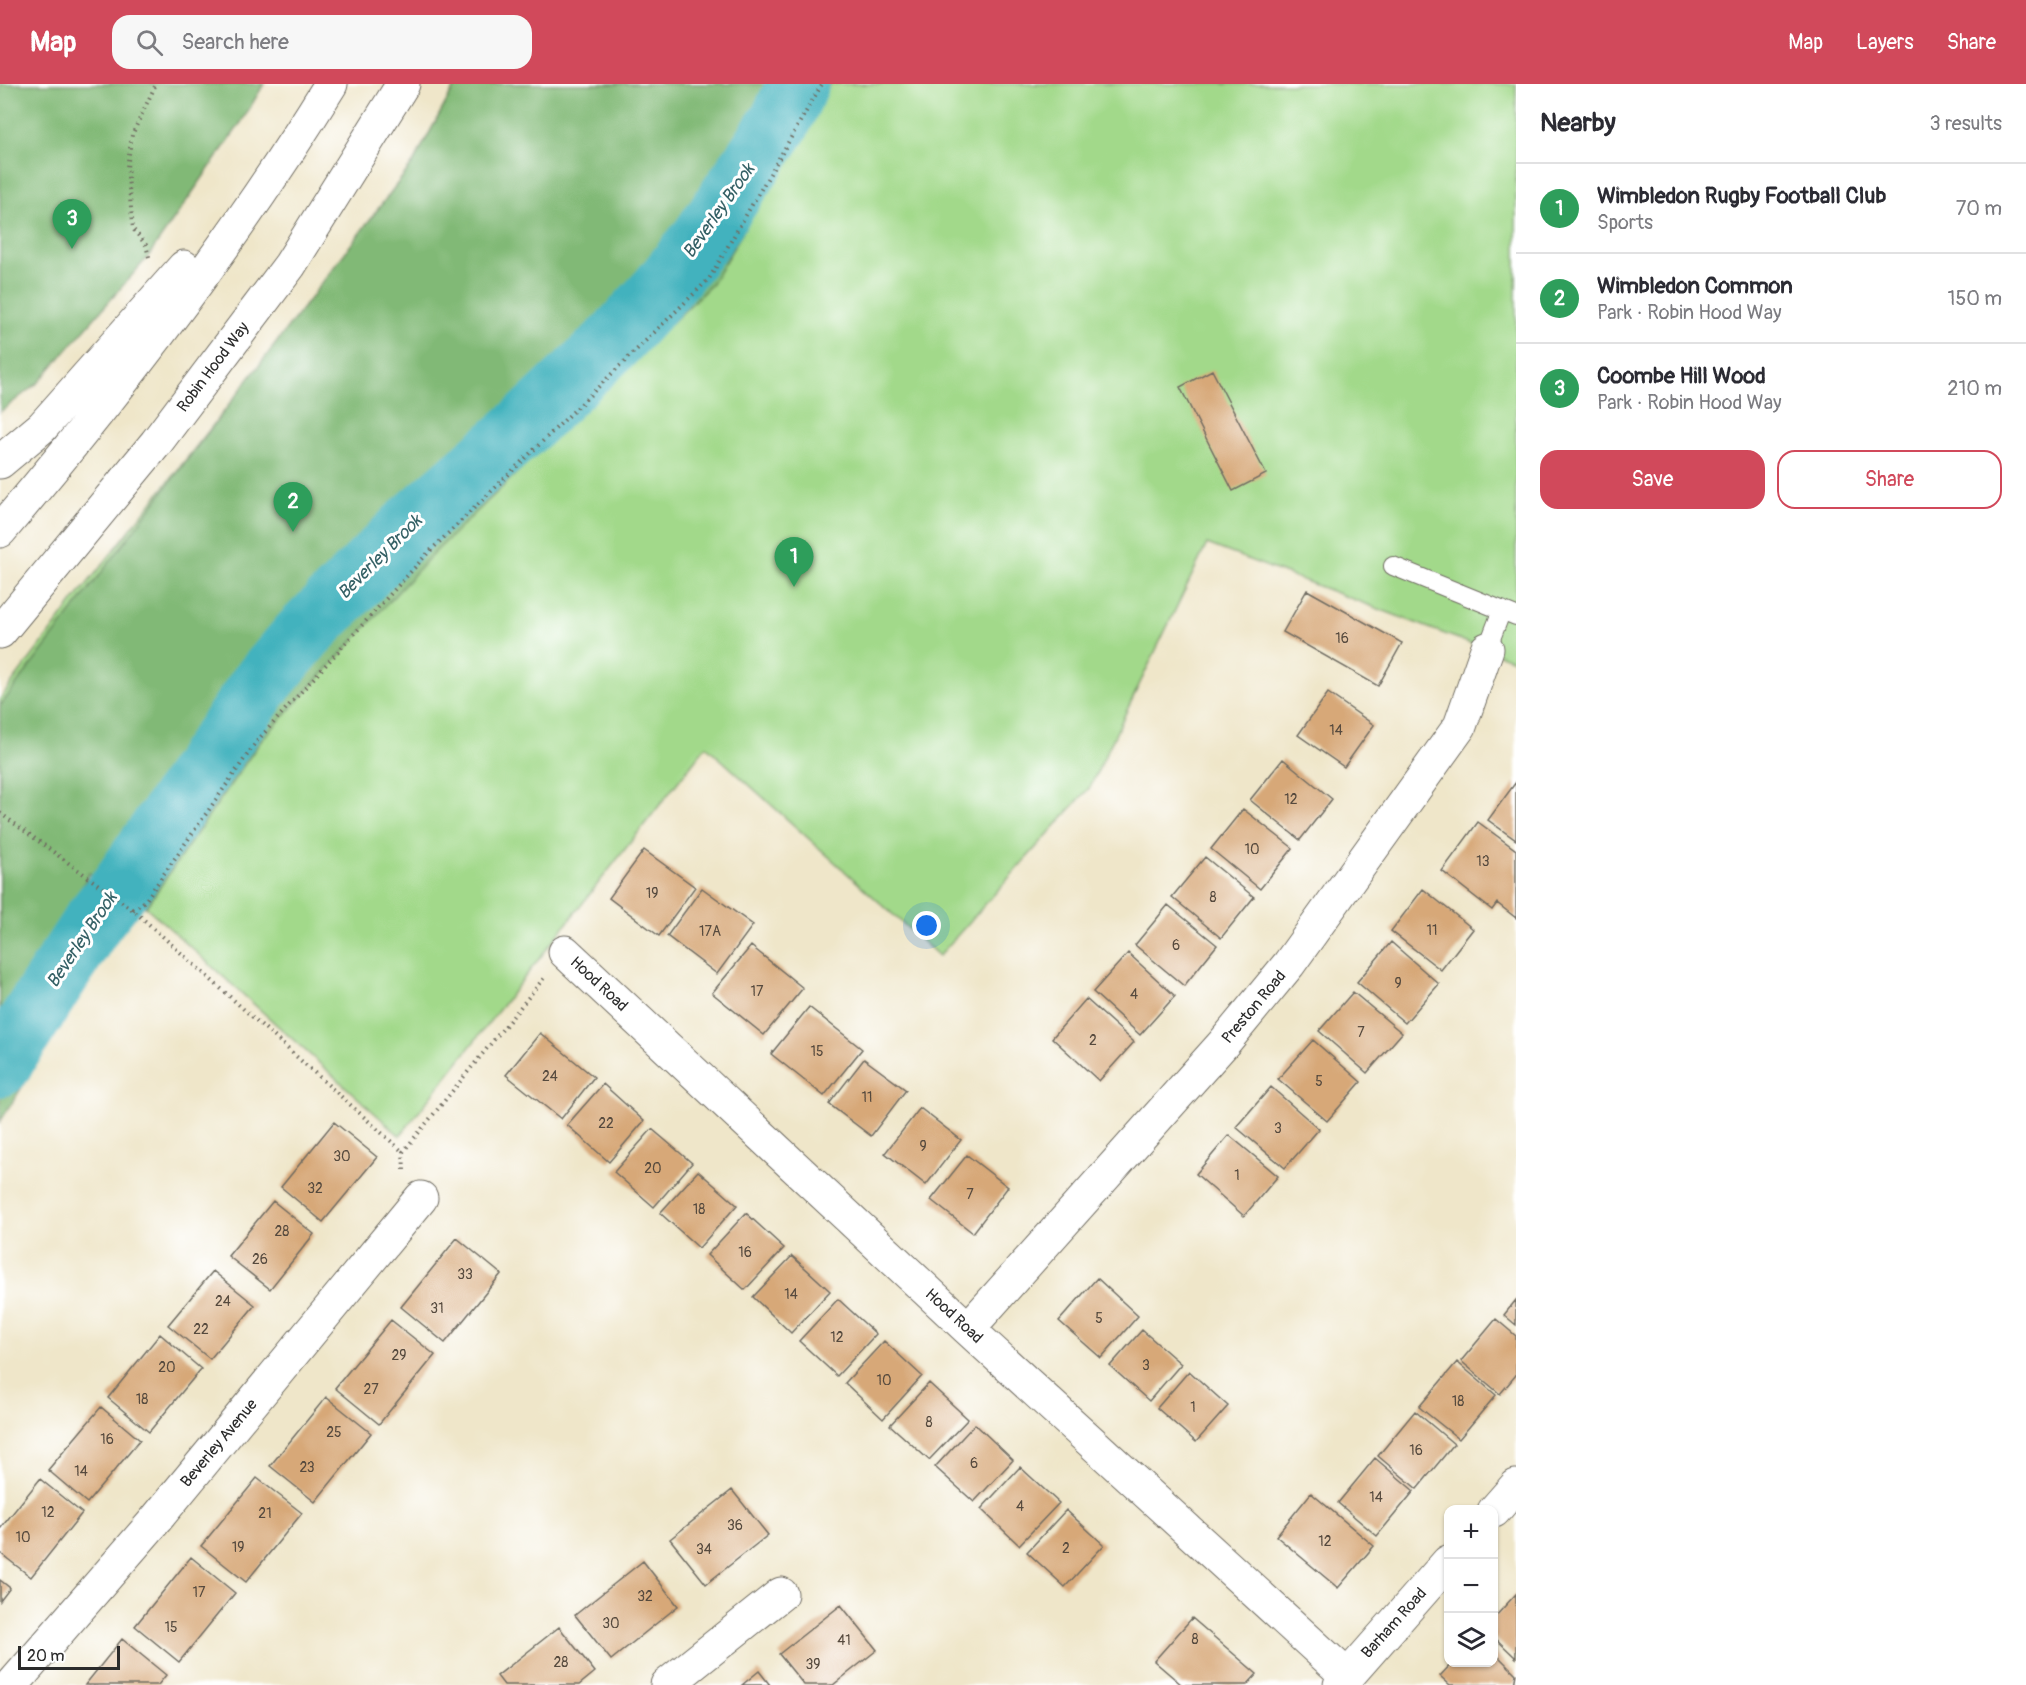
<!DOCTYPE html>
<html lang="en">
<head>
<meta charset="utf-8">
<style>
  :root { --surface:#fff; --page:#f7f7f7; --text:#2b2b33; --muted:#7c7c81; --line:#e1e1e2; --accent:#d1495b }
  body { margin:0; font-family:Pangolin,sans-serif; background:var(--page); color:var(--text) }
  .controls { position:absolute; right:18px; bottom:18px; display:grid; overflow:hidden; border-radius:12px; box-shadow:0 2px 4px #0004 }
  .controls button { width:54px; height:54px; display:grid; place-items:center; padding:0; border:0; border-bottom:2px solid var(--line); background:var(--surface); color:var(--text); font:30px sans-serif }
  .scale { position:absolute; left:18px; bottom:15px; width:102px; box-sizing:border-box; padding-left:6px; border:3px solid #2b2b2b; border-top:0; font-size:16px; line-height:21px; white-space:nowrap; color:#2b2b2b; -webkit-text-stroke:4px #fff; paint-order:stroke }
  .you { position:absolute; left:927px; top:842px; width:21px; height:21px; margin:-15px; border:4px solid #fff; border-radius:50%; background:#1a73e8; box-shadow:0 0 0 9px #1a73e833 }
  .badge { display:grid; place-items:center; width:39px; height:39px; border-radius:50%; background:var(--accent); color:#fff; font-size:20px; font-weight:700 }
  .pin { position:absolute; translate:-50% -50px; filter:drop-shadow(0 2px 3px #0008) }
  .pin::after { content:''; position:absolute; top:32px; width:21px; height:18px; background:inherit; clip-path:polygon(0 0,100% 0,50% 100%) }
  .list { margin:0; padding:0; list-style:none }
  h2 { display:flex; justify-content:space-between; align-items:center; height:78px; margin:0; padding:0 24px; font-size:26px }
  h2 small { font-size:20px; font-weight:400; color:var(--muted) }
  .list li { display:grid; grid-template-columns:39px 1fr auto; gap:18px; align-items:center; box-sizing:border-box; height:90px; padding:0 24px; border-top:2px solid var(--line) }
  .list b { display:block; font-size:22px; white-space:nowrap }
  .list p { margin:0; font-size:20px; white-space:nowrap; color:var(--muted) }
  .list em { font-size:20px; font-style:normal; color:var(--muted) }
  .actions { display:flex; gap:12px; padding:18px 24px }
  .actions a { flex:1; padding:14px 0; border:2px solid var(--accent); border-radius:18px; text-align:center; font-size:21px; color:var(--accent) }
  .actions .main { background:var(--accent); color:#fff }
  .icon { flex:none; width:33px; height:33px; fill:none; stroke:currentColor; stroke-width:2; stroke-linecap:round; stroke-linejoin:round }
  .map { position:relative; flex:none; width:1516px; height:1601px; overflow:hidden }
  header { display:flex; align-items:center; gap:36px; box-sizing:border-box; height:84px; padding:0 30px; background:var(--accent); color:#fff }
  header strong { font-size:28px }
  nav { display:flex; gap:33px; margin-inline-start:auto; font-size:21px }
  .search { width:420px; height:54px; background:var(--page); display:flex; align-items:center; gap:15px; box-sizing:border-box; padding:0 21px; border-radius:18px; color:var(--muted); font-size:22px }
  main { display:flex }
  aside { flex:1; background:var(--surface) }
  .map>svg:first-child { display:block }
  .green { fill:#a2d98a; stroke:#66825a; stroke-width:1.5 }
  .forest { fill:#81b976; stroke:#567250; stroke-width:1.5 }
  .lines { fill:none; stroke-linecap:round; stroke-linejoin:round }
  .river { stroke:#43b2be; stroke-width:62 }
  .building { fill:#d7a878 }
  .lane-casing { stroke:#706c62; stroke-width:20 }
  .street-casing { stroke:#706c62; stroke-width:35 }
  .highway-casing { stroke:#706c62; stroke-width:35 }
  .path { stroke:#706c62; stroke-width:4; stroke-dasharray:1.5 4.5; stroke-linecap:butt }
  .lane { stroke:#fff; stroke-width:18 }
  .street { stroke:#fff; stroke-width:33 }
  .highway { stroke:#fff; stroke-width:33 }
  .labels { text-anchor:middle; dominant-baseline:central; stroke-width:6; stroke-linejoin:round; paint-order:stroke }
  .number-label { font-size:14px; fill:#564a3e }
  .street-label { font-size:16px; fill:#2b2b2b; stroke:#fff }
  .water-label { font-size:18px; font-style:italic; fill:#356166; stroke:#fff }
</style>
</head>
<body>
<header>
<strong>Map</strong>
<div class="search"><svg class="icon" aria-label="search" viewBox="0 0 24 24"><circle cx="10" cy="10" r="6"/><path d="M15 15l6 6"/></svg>Search here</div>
<nav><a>Map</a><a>Layers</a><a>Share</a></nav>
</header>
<main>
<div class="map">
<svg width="1516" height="1601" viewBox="0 0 1516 1601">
  <rect width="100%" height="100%" fill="#fff"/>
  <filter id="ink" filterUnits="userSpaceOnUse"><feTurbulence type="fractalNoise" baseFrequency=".0167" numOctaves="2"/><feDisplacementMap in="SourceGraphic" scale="12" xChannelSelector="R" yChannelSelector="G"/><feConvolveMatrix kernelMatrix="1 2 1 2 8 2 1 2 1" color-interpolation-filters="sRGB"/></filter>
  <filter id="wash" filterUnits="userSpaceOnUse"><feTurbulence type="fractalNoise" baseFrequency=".008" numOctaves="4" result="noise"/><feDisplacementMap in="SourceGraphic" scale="24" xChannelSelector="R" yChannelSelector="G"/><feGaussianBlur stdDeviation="1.35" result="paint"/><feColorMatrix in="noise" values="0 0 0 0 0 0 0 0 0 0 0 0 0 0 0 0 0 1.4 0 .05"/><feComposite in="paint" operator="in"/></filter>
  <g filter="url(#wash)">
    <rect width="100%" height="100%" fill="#efe6c9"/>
    <!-- green -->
    <path class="green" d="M 456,0 L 1516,0 L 1516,577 L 1207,460 L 1090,703 L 939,872 L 706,662 L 400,1052 L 146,823 L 89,789 L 0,941 L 0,615 L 76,514 L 263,278 L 413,79 Z"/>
    <!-- forest -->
    <path class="forest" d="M 0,0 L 264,0 L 242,37 L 147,174 L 39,298 L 0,328 Z
      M 456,0 L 830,0 L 712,200 L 430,473 L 260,658 L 146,823 L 89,789 L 80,807 L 124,841 L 0,1038 L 0,622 L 413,79 Z"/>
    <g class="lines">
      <!-- river -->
      <path class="river" d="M 0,982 L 94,836 L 122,801 L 260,601 L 303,550 L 413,439 L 530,337 L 614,257 L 660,207 L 702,154 L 780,38 L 798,0"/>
    </g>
    <g id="blocks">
      <!-- building -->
      <path class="building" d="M 1212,286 L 1266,390 L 1233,407 L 1180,303 Z
        M 1307,506 L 1402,559 L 1378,602 L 1283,548 Z
        M 1328,609 L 1374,641 L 1344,683 L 1298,651 Z
        M 1283,675 L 1332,715 L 1300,756 L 1250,716 Z
        M 1516,698 L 1516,756 L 1488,736 Z
        M 1243,725 L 1293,764 L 1260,805 L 1211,765 Z
        M 1478,738 L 1516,766 L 1516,834 L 1497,819 L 1492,826 L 1442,787 Z
        M 644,766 L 695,803 L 659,852 L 609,814 Z
        M 1205,773 L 1254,813 L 1221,854 L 1172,813 Z
        M 702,804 L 753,841 L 717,890 L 667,852 Z
        M 1423,805 L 1473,845 L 1441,886 L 1391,847 Z
        M 1168,821 L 1217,861 L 1184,902 L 1135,861 Z
        M 1391,858 L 1439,900 L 1405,939 L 1357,898 Z
        M 751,862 L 803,904 L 764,951 L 712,909 Z
        M 1128,869 L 1175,912 L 1140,951 L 1093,908 Z
        M 1353,908 L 1402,949 L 1367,989 L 1319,947 Z
        M 1086,915 L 1134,958 L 1099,997 L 1052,954 Z
        M 809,923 L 862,965 L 824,1012 L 771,970 Z
        M 540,949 L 594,993 L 561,1035 L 506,991 Z
        M 1313,956 L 1361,998 L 1327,1037 L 1278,995 Z
        M 864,975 L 906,1006 L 871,1052 L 829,1020 Z
        M 603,1000 L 644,1037 L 609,1078 L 567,1041 Z
        M 1271,1003 L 1319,1045 L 1285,1084 L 1236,1043 Z
        M 920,1024 L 961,1056 L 926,1101 L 885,1069 Z
        M 334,1038 L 377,1073 L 323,1138 L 281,1103 Z
        M 652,1045 L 692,1079 L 654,1123 L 614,1088 Z
        M 1229,1051 L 1278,1092 L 1244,1132 L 1196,1090 Z
        M 967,1071 L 1008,1103 L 973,1149 L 931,1116 Z
        M 698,1087 L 737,1121 L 699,1164 L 660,1129 Z
        M 273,1117 L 314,1150 L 270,1205 L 228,1172 Z
        M 746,1129 L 784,1164 L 745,1206 L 707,1171 Z
        M 457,1154 L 501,1190 L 445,1259 L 401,1223 Z
        M 792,1172 L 830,1207 L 791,1249 L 753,1213 Z
        M 213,1187 L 255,1221 L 210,1275 L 168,1241 Z
        M 1097,1194 L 1138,1232 L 1101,1274 L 1059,1237 Z
        M 838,1215 L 876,1250 L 837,1292 L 799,1257 Z
        M 1516,1216 L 1516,1241 L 1504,1231 Z
        M 1496,1235 L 1516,1252 L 1516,1291 L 1500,1310 L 1461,1277 Z
        M 391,1236 L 435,1271 L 379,1340 L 335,1304 Z
        M 1142,1246 L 1181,1280 L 1149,1317 L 1110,1282 Z
        M 160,1250 L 201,1285 L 149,1348 L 108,1314 Z
        M 884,1257 L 922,1292 L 883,1335 L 845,1299 Z
        M 1457,1278 L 1496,1311 L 1459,1355 L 1419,1323 Z
        M 1189,1287 L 1228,1322 L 1196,1358 L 1157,1324 Z
        M 929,1299 L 968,1335 L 929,1376 L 890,1341 Z
        M 326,1313 L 371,1349 L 315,1418 L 270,1382 Z
        M 101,1323 L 140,1356 L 87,1419 L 48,1386 Z
        M 1415,1327 L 1454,1360 L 1417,1405 L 1378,1372 Z
        M 975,1340 L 1013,1376 L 974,1418 L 935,1383 Z
        M 1375,1374 L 1414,1407 L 1377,1452 L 1338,1419 Z
        M 1020,1383 L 1059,1419 L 1019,1461 L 981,1425 Z
        M 257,1394 L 302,1429 L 246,1498 L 201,1462 Z
        M 40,1395 L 82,1429 L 31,1493 L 0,1469 L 0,1445 Z
        M 732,1406 L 768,1451 L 706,1500 L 670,1455 Z
        M 1311,1409 L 1374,1462 L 1338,1504 L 1276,1452 Z
        M 1066,1426 L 1104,1461 L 1065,1503 L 1027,1468 Z
        M 191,1473 L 235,1509 L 179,1578 L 135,1542 Z
        M 643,1477 L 678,1522 L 611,1576 L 575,1531 Z
        M 0,1496 L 10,1504 L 0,1517 Z
        M 1516,1510 L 1516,1574 L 1494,1553 L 1494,1534 Z
        M 841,1521 L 877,1566 L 833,1601 L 804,1601 L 779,1570 Z
        M 1192,1534 L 1257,1590 L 1247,1601 L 1182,1601 L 1154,1577 Z
        M 559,1543 L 595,1588 L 579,1601 L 504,1601 L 497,1592 Z
        M 122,1555 L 166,1591 L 158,1601 L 85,1601 Z
        M 1494,1568 L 1516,1590 L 1514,1601 L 1450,1601 L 1440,1592 L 1453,1578 L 1494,1578 Z
        M 759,1587 L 770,1601 L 742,1601 Z"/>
    </g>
  </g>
  <g filter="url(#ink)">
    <use href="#blocks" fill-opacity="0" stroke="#706c62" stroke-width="1.5"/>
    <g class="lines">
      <defs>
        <path id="lane" d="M 1393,482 L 1516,532
          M 1487,565 L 1502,526"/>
        <path id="street" d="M 565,868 L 968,1245 L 1347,1592
          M 968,1245 L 1223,960 L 1289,880 L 1460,642 L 1487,565
          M 1494,1427 L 1516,1402
          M 12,1601 L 153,1439 L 421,1114
          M 667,1601 L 781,1510
          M 1340,1601 L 1448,1478"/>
        <path id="highway" d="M 0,378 L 42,343 L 184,183
          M 0,447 C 120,306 234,158 331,0
          M 0,548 L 156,359 L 290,181 L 403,0"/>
      </defs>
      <!-- lane casing -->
      <use href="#lane" class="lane-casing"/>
      <!-- street casing -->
      <use href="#street" class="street-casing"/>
      <!-- highway casing -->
      <use href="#highway" class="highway-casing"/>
      <!-- path -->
      <path class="path" d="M 149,173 L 146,161 L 133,145 L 127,83 L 132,51 L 156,0
        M 0,729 L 133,826 L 403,1068
        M 133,826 L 145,817 L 257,657 L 301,608 L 427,470 L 709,195 L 822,0
        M 404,1086 L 403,1068 L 544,894"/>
      <!-- lane -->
      <use href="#lane" class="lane"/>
      <!-- street -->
      <use href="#street" class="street"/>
      <!-- highway -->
      <use href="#highway" class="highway"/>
    </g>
  </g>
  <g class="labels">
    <!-- number labels -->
    <g class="number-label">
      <text x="1342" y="554">16</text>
      <text x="1336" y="646">14</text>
      <text x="1291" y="715">12</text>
      <text x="1252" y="765">10</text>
      <text x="1483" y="777">13</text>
      <text x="652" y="809">19</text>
      <text x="1213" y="813">8</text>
      <text x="1432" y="846">11</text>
      <text x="710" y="847">17A</text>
      <text x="1176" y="861">6</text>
      <text x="1398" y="899">9</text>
      <text x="757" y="907">17</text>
      <text x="1134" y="910">4</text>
      <text x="1361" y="948">7</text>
      <text x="1093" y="956">2</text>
      <text x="817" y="967">15</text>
      <text x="550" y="992">24</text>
      <text x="1319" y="997">5</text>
      <text x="867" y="1013">11</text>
      <text x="606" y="1039">22</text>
      <text x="1278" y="1044">3</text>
      <text x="923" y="1062">9</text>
      <text x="342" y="1072">30</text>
      <text x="653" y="1084">20</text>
      <text x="1237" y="1091">1</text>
      <text x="315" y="1104">32</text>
      <text x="970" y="1110">7</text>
      <text x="699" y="1125">18</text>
      <text x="282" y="1147">28</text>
      <text x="745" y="1168">16</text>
      <text x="260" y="1175">26</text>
      <text x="465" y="1190">33</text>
      <text x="791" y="1210">14</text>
      <text x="223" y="1217">24</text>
      <text x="437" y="1224">31</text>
      <text x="1099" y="1234">5</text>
      <text x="201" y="1245">22</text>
      <text x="837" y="1253">12</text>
      <text x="399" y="1271">29</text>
      <text x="1146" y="1281">3</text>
      <text x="167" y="1283">20</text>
      <text x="884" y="1296">10</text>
      <text x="371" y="1305">27</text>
      <text x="142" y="1315">18</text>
      <text x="1458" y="1317">18</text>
      <text x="1193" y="1323">1</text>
      <text x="929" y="1338">8</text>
      <text x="334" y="1348">25</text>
      <text x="107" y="1355">16</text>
      <text x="1416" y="1366">16</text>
      <text x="974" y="1379">6</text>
      <text x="307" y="1383">23</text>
      <text x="81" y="1387">14</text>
      <text x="1376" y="1413">14</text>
      <text x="1020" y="1422">4</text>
      <text x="48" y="1428">12</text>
      <text x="265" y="1429">21</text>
      <text x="735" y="1441">36</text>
      <text x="23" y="1453">10</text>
      <text x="1325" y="1457">12</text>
      <text x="238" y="1463">19</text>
      <text x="1066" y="1464">2</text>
      <text x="704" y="1465">34</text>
      <text x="199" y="1508">17</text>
      <text x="645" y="1512">32</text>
      <text x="611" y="1539">30</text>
      <text x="171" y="1543">15</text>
      <text x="1195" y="1555">8</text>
      <text x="844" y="1556">41</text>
      <text x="561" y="1578">28</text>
      <text x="813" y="1580">39</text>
    </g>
    <!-- street labels -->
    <g class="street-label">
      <text transform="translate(213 283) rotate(-53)">Robin Hood Way</text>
      <text transform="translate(599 900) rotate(43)">Hood Road</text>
      <text transform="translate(1254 923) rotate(-50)">Preston Road</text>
      <text transform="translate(954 1232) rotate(43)">Hood Road</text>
      <text transform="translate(219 1359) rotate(-50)">Beverley Avenue</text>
      <text transform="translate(1394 1539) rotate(-48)">Barham Road</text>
    </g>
    <!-- water labels -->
    <g class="water-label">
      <text transform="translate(719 127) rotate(-55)">Beverley Brook</text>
      <text transform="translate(380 473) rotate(-45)">Beverley Brook</text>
      <text transform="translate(82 856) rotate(-56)">Beverley Brook</text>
    </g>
  </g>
</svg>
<div class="controls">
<button>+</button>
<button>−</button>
<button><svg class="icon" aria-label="layers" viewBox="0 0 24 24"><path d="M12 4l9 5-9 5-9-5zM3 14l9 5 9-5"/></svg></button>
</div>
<div class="scale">20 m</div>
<div class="you"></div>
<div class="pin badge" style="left:794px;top:503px;background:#2e9e5b">1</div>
<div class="pin badge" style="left:293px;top:448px;background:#2e9e5b">2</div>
<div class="pin badge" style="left:72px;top:165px;background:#2e9e5b">3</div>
</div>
<aside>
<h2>Nearby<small>3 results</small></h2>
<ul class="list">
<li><span class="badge" style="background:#2e9e5b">1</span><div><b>Wimbledon Rugby Football Club</b><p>Sports</p></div><em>70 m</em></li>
<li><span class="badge" style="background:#2e9e5b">2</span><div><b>Wimbledon Common</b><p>Park · Robin Hood Way</p></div><em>150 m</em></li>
<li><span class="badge" style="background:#2e9e5b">3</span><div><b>Coombe Hill Wood</b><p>Park · Robin Hood Way</p></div><em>210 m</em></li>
</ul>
<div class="actions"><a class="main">Save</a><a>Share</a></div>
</aside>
</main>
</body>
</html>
